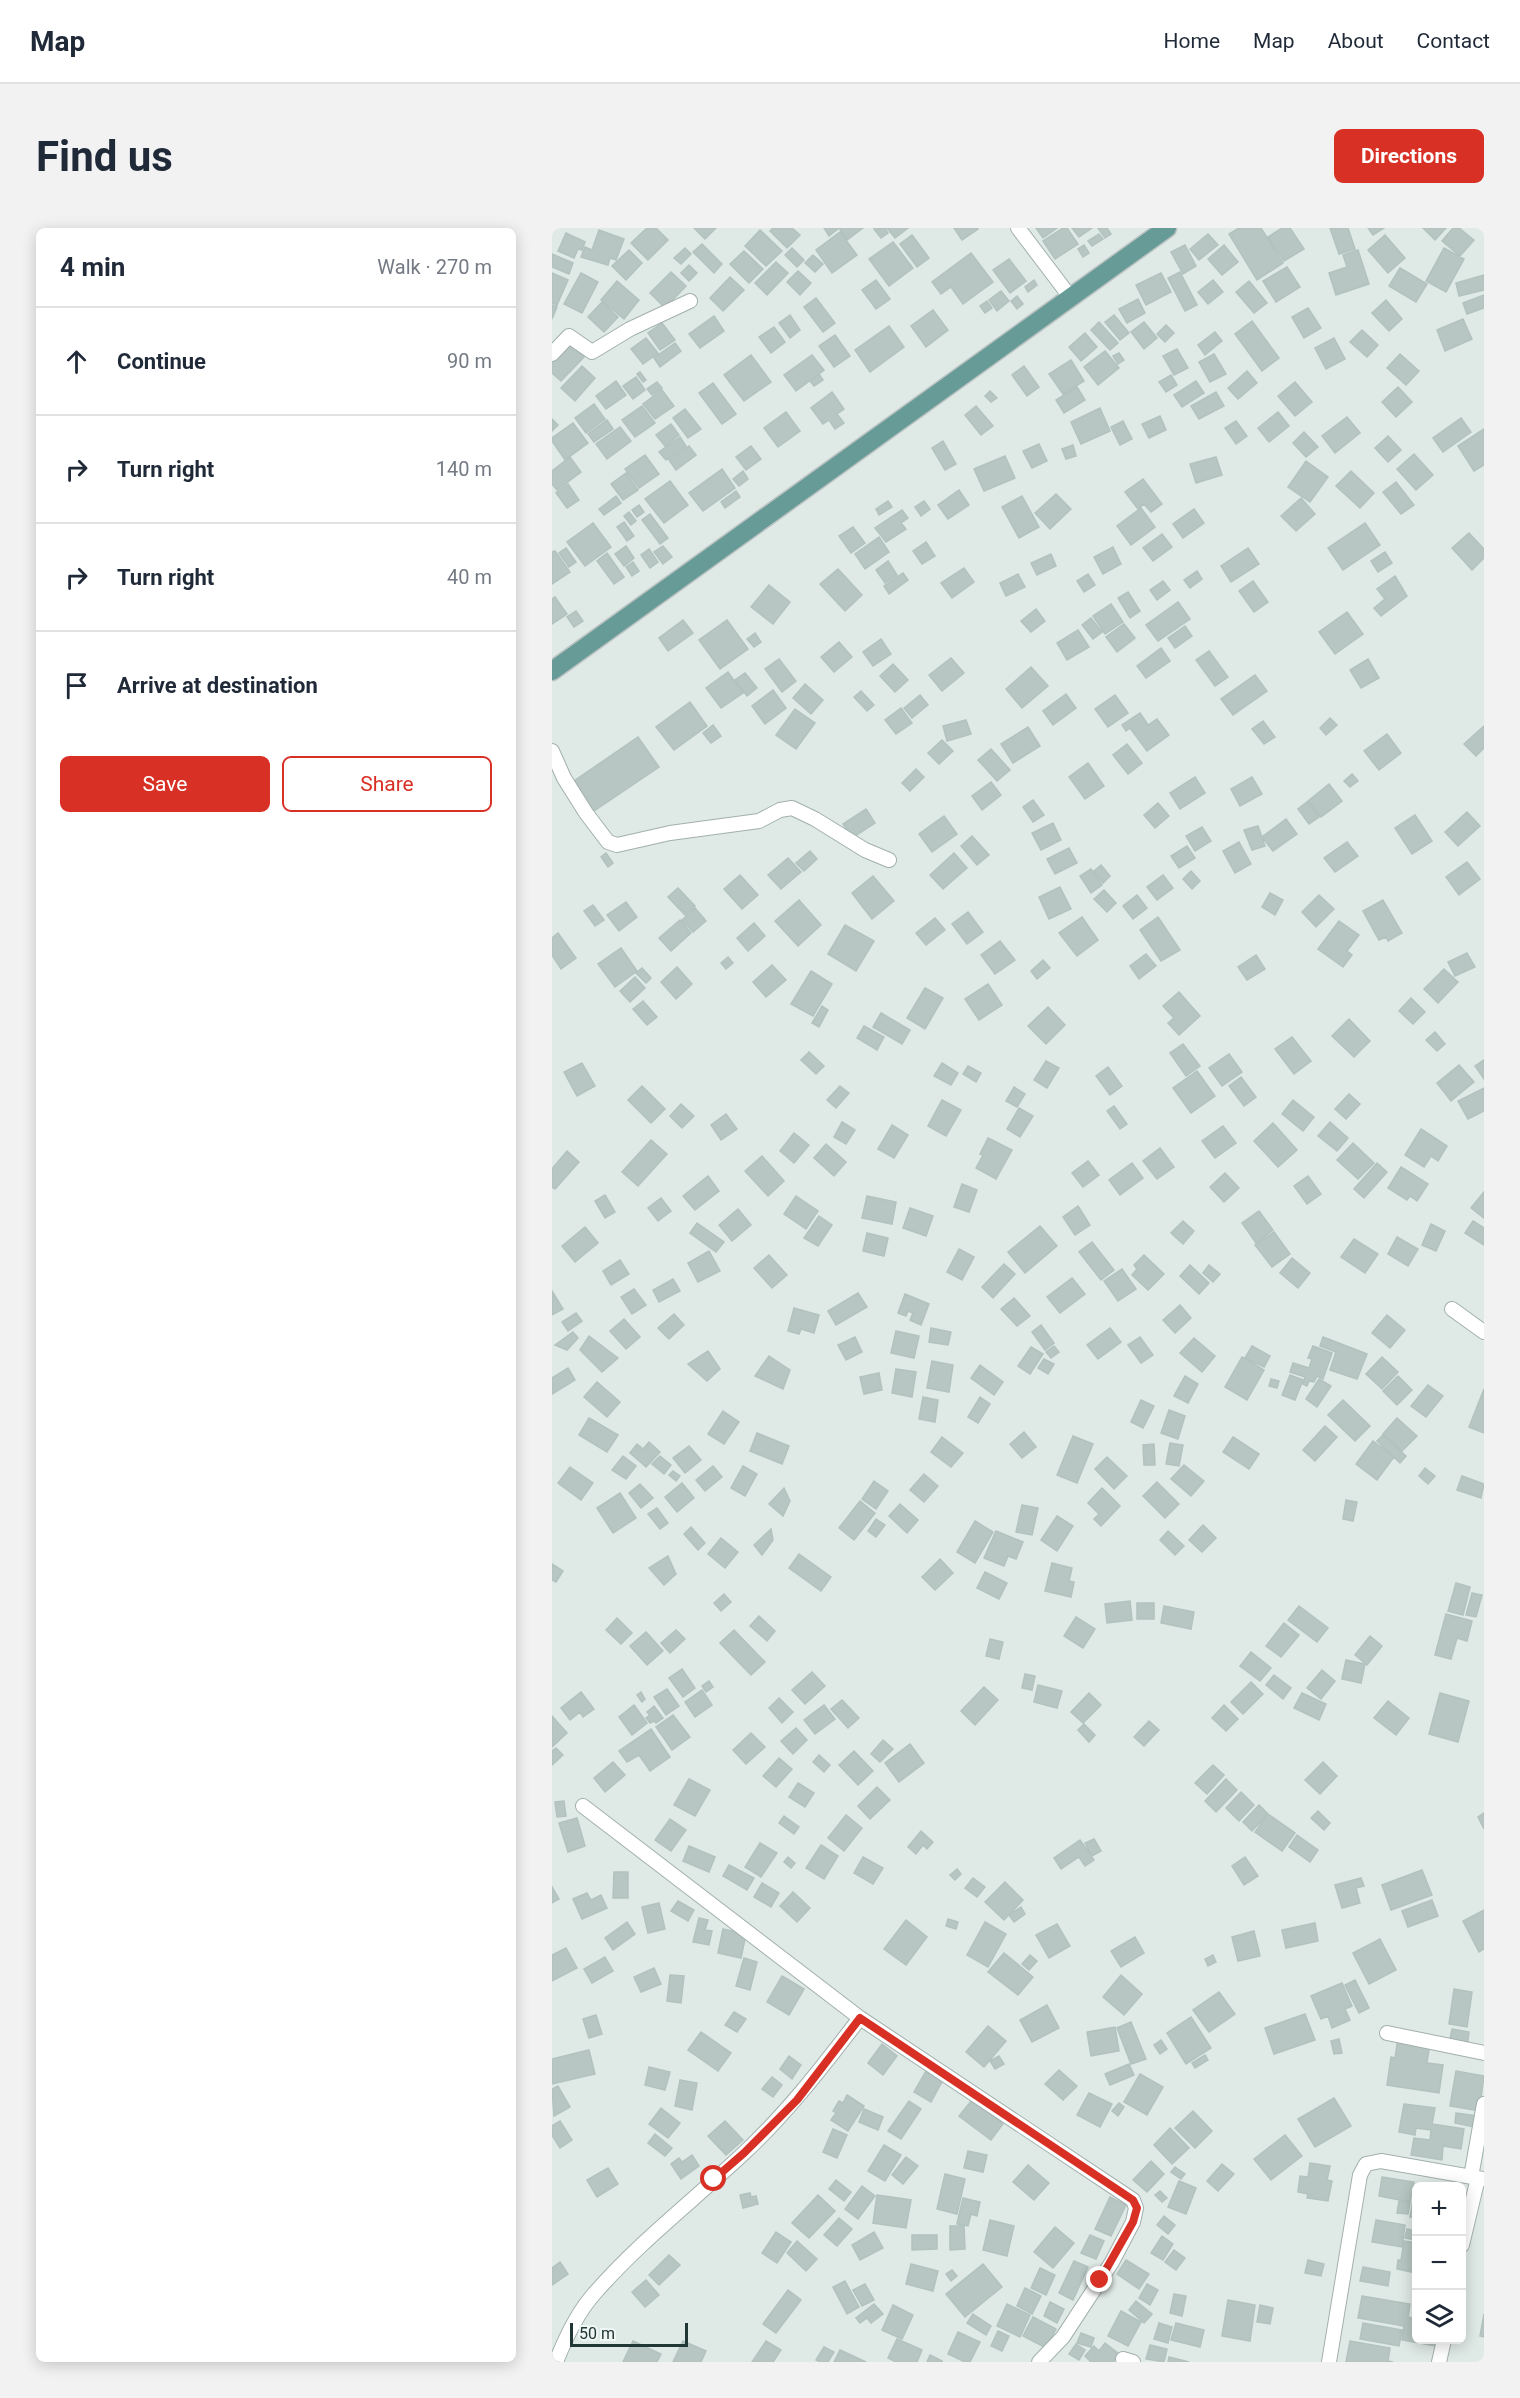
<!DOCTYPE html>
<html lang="en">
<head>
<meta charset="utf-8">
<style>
  :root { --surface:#fff; --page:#f2f2f3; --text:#1f2937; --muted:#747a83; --line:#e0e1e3; --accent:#d93025 }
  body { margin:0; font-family:Roboto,sans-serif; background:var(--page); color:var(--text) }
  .controls { position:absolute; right:18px; bottom:18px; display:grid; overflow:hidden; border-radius:9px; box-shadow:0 3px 15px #0003 }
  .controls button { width:54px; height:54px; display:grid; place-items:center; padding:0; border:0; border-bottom:2px solid var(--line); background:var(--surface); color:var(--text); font:30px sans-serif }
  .scale { position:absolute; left:18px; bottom:15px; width:118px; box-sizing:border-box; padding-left:6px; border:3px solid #213735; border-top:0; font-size:16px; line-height:21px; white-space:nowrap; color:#213735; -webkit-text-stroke:4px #eff6f4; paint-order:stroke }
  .stop { position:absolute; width:18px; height:18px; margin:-14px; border:4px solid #d93025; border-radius:50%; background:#fff }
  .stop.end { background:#d93025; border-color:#fff; box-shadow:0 2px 6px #0008 }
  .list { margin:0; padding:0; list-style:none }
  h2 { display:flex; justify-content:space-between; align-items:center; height:78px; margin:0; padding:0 24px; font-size:26px }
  h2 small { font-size:20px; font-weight:400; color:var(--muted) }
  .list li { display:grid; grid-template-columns:39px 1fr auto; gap:18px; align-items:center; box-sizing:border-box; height:108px; padding:0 24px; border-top:2px solid var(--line) }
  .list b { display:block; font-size:22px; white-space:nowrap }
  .list em { font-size:20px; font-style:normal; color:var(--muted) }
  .actions { display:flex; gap:12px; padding:18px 24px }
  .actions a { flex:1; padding:14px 0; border:2px solid var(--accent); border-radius:9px; text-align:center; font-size:21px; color:var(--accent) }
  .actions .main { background:var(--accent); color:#fff }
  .icon { flex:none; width:33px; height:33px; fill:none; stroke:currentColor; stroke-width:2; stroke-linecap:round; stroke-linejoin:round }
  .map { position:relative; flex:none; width:932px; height:2134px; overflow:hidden; border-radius:9px }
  header { display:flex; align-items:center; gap:36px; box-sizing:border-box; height:84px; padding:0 30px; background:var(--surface); border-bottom:2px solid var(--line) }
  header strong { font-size:28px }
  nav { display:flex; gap:33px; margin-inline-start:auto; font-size:21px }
  .intro { display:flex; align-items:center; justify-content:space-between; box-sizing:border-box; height:144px; padding:0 36px }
  h1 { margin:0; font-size:42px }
  .button { padding:15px 27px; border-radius:9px; background:var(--accent); color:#fff; font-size:21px; font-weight:700 }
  main { display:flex; gap:36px; padding:0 36px }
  aside { flex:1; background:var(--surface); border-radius:9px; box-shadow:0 3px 15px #0003 }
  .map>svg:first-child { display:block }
  .building { fill:#b7c6c2; stroke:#b2c2be; stroke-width:1.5 }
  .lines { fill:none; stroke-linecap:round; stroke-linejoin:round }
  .minor-casing { stroke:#a2b0ad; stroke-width:16 }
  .primary-casing { stroke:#bcc3c2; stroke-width:21 }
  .minor { stroke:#fff; stroke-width:14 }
  .primary { stroke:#669b97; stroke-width:18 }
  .route { stroke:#d93025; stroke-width:8 }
</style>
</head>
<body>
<header>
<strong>Map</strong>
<nav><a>Home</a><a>Map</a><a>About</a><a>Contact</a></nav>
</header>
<div class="intro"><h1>Find us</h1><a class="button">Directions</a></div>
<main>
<aside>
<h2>4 min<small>Walk · 270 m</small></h2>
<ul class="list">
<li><svg class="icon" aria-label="ahead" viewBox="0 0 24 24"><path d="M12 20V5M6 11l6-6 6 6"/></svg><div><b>Continue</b></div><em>90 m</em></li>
<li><svg class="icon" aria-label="right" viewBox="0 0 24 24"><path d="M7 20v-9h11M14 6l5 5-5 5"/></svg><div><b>Turn right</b></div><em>140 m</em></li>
<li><svg class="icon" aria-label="right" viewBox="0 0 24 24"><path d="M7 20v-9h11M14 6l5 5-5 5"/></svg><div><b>Turn right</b></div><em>40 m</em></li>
<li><svg class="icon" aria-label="arrive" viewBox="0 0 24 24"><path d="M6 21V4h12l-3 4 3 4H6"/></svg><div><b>Arrive at destination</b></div></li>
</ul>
<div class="actions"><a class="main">Save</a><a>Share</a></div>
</aside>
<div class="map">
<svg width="932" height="2134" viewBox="0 0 932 2134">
  <rect width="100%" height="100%" fill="#dfe9e6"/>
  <!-- building -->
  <path class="building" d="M 95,0 L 104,0 L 116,12 L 96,32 L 79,15 Z
    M 142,0 L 164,0 L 153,11 Z
    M 221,0 L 240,0 L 248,7 L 235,20 L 218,3 Z
    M 272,0 L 285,0 L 286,1 L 277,8 Z
    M 287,0 L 311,0 L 295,12 Z
    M 333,0 L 336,5 L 329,10 L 322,1 Z
    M 335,0 L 356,0 L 343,10 Z
    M 402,0 L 426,0 L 426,1 L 410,12 Z
    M 484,0 L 505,0 L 491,10 Z
    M 511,0 L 515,0 L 526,16 L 503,31 L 491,13 Z
    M 520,0 L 540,0 L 527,9 Z
    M 546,0 L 555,0 L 559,6 L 553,10 Z
    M 687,0 L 709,0 L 731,35 L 705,52 L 677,6 Z
    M 730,0 L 738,0 L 752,21 L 732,33 L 716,9 Z
    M 778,0 L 796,0 L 803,21 L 787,26 Z
    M 816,0 L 832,0 L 821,7 Z
    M 871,0 L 894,0 L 883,12 Z
    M 901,0 L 907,0 L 922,12 L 908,28 L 890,13 Z
    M 47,2 L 72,11 L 64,32 L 58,30 L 56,37 L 29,29 L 33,19 L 40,22 Z
    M 208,2 L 230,23 L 214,38 L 193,18 Z
    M 288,4 L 305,27 L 280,45 L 264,22 Z
    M 14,5 L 33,14 L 30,22 L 26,21 L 22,30 L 6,23 Z
    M 547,6 L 551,11 L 540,18 L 536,13 Z
    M 656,6 L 666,17 L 647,32 L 638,21 Z
    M 360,7 L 377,30 L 365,39 L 348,16 Z
    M 833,7 L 853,30 L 836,45 L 816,22 Z
    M 341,14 L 361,40 L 337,58 L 317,31 Z
    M 150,16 L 170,36 L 162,45 L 141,24 Z
    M 532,17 L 537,25 L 531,29 L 526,21 Z
    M 633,17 L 644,38 L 631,46 L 619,24 Z
    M 672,17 L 686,34 L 670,47 L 656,31 Z
    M 133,20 L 139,26 L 129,36 L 122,30 Z
    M 240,20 L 252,32 L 245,39 L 233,27 Z
    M 892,20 L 912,31 L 894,64 L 874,53 Z
    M 77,22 L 90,35 L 74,52 L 60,38 Z
    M 806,22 L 817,56 L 784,67 L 777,45 L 795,39 L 791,27 Z
    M 192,23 L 211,41 L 197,55 L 178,36 Z
    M 419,25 L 441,54 L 411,76 L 399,59 L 389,66 L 380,54 Z
    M 0,26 L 21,35 L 17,46 L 0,39 Z
    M 261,27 L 271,36 L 263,44 L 253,35 Z
    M 457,31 L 474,53 L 458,65 L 441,42 Z
    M 224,34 L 236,45 L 215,67 L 203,55 Z
    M 137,37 L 145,45 L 137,53 L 129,45 Z
    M 735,39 L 748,59 L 724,74 L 711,53 Z
    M 848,40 L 875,56 L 864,74 L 837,58 Z
    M 246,43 L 259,55 L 248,67 L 235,54 Z
    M 119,44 L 134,58 L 113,80 L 98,65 Z
    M 628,44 L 645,77 L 633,83 L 616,50 Z
    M 0,45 L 16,52 L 5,77 L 0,75 Z
    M 29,45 L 46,54 L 30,85 L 12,76 Z
    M 609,45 L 619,64 L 594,77 L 584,57 Z
    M 932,47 L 932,62 L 907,68 L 904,55 Z
    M 178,49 L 192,62 L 171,83 L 158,70 Z
    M 324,52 L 338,71 L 324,81 L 310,62 Z
    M 482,52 L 485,57 L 476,64 L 473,59 Z
    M 661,52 L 671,64 L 656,76 L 646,64 Z
    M 65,53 L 87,72 L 72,91 L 49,72 Z
    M 697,53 L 715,75 L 702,85 L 684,64 Z
    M 449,63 L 457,73 L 445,83 L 437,72 Z
    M 932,67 L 932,80 L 915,86 L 911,75 Z
    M 465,68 L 471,76 L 465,81 L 459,73 Z
    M 264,70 L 283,95 L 271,104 L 252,79 Z
    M 586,71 L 593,85 L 575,95 L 567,81 Z
    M 834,72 L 850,91 L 837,103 L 820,85 Z
    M 435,73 L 440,80 L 433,85 L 428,78 Z
    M 50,74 L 66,89 L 52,104 L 36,89 Z
    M 0,77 L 5,79 L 0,91 Z
    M 756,80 L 769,100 L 752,110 L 740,89 Z
    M 381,82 L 396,102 L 374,119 L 359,98 Z
    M 238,87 L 248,102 L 238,110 L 227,95 Z
    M 562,87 L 577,105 L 568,112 L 553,94 Z
    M 162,88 L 172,103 L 148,120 L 137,106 Z
    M 911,91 L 920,111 L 893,123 L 885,102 Z
    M 700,93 L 727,130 L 710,143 L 683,106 Z
    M 547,94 L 566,115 L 558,122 L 539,102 Z
    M 592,94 L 605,110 L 592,121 L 579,104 Z
    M 110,95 L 123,112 L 108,122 L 96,105 Z
    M 614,97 L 622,105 L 613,114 L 605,106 Z
    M 337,98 L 352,119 L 318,144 L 303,122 Z
    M 222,99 L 233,114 L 219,125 L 207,109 Z
    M 810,102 L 826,117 L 815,129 L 798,114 Z
    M 663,104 L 670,113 L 653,127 L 646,117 Z
    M 533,105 L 545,119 L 529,133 L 517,119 Z
    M 283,107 L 298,128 L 282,139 L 267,118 Z
    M 94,110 L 106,125 L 91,136 L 79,121 Z
    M 782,110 L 793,131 L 774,141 L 763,120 Z
    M 16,115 L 32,129 L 9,153 L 0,145 L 0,133 Z
    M 123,115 L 129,123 L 108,139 L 102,130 Z
    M 625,121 L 636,140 L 622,147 L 611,128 Z
    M 553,123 L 567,140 L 546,157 L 532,139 Z
    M 567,125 L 572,132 L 566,136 L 561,128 Z
    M 662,126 L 674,146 L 658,154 L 647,134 Z
    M 848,126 L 867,143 L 854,157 L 835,140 Z
    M 199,127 L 219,154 L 192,173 L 172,147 Z
    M 260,127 L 272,142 L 244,163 L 232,147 Z
    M 519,132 L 532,153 L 511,166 L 497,146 Z
    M 30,138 L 43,150 L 23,173 L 9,160 Z
    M 472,138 L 487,159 L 475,168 L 460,147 Z
    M 695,143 L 705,155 L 686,171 L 676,160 Z
    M 88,144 L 94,152 L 91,154 L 85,146 Z
    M 267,146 L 271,152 L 262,158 L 258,153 Z
    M 619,147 L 625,157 L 614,164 L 607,154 Z
    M 84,149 L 93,162 L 81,171 L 71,158 Z
    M 64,153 L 74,167 L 54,181 L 44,168 Z
    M 644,153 L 652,165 L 630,179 L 622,167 Z
    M 105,154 L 110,160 L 100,167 L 95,161 Z
    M 743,154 L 760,174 L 743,188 L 726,168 Z
    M 161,155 L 184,186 L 170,196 L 147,165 Z
    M 525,159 L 533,172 L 512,185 L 504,172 Z
    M 846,159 L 860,174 L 844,189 L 830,174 Z
    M 110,162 L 122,178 L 103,191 L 91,176 Z
    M 438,163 L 445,170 L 439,174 L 433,168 Z
    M 280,164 L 292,181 L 285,186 L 292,195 L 283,201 L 277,192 L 271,196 L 259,180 Z
    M 664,164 L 672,178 L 647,191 L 639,178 Z
    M 42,176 L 53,191 L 34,205 L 23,190 Z
    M 90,178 L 103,195 L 83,209 L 70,192 Z
    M 424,178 L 441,198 L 429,207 L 413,187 Z
    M 548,180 L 558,203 L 529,216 L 519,194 Z
    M 133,181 L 149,201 L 136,210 L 121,190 Z
    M 234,184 L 248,203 L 226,219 L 212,200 Z
    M 726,184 L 737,198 L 717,214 L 706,200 Z
    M 608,188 L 614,202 L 597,210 L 590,196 Z
    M 795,189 L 808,205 L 783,225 L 770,208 Z
    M 909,190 L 919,204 L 891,224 L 881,210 Z
    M 0,191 L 6,197 L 0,203 Z
    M 55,192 L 61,201 L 42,214 L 36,206 Z
    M 571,193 L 580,211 L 568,217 L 559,199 Z
    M 684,193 L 695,208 L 684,216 L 673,200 Z
    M 21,195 L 36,215 L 13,232 L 0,213 L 0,210 Z
    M 119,196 L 127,207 L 113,218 L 104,207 Z
    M 68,199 L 79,213 L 55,231 L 44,216 Z
    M 932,201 L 932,237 L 922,243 L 906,218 Z
    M 752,204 L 766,219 L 754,229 L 741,215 Z
    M 836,208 L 849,222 L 836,234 L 823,220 Z
    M 128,209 L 134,218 L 114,232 L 107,224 Z
    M 391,213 L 404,236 L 393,242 L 380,220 Z
    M 487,216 L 495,233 L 480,240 L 471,223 Z
    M 521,217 L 524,228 L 514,231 L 510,221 Z
    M 137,218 L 144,227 L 124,242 L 117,232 Z
    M 199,218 L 209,231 L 194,242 L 184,229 Z
    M 862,226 L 881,247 L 864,262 L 845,241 Z
    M 93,227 L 107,246 L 87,260 L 73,241 Z
    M 453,228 L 463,250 L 432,263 L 422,241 Z
    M 18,229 L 29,244 L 5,262 L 0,256 L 0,243 Z
    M 664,229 L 670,247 L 644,255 L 638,236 Z
    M 754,233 L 776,249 L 758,274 L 736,259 Z
    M 170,241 L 183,260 L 151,283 L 137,265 Z
    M 191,243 L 196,251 L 187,258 L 181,251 Z
    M 799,243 L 822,265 L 808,280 L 784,258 Z
    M 74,245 L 86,262 L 71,272 L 59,256 Z
    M 591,251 L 610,276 L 599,284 L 592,276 L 586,281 L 573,264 Z
    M 118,253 L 136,277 L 112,295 L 93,271 Z
    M 844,254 L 862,277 L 849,286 L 831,264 Z
    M 16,256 L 27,272 L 15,280 L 4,265 Z
    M 407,262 L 417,277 L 396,291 L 386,277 Z
    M 184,263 L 188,269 L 173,280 L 169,274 Z
    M 504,266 L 519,281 L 498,301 L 483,285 Z
    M 64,268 L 69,275 L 52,287 L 47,281 Z
    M 470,268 L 487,299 L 467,310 L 450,279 Z
    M 749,270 L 763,286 L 744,303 L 729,288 Z
    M 336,273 L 340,279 L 327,287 L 324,281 Z
    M 372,273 L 378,281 L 369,288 L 363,279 Z
    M 87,277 L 92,284 L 85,289 L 80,282 Z
    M 589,280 L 603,299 L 579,317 L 565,298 Z
    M 642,281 L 652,295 L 631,310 L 621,296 Z
    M 350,282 L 356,290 L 349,295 L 354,301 L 334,314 L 323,300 Z
    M 77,284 L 84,293 L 79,297 L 72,288 Z
    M 98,286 L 116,310 L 108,316 L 90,292 Z
    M 72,294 L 82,308 L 75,313 L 65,299 Z
    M 41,295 L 59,319 L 33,338 L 15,314 Z
    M 813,295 L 828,317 L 791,342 L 776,320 Z
    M 301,299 L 313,315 L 299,325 L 287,308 Z
    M 917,305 L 932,321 L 932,330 L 920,342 L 900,320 Z
    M 610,306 L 620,319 L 601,333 L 591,320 Z
    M 327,309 L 337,324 L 313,341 L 303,326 Z
    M 374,314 L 383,328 L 370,336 L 361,323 Z
    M 74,318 L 82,330 L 72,338 L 63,326 Z
    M 111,318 L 120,329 L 111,336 L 102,324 Z
    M 561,319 L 569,336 L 551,346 L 542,329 Z
    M 14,320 L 24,334 L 17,339 L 7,325 Z
    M 696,320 L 707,336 L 679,354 L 669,338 Z
    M 97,321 L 106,334 L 98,340 L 89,327 Z
    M 3,323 L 18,344 L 0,356 L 0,324 Z
    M 833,324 L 840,335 L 826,344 L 819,333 Z
    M 55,325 L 72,349 L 62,356 L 45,333 Z
    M 499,326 L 504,338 L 485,347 L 479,335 Z
    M 336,333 L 345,347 L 333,355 L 324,342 Z
    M 81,334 L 87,343 L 80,348 L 74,339 Z
    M 412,340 L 422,354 L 400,370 L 389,355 Z
    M 286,341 L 310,367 L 293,383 L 268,356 Z
    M 645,343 L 650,351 L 638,360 L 632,352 Z
    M 351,345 L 356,352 L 337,366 L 332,358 Z
    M 466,346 L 473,359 L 454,368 L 448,355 Z
    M 536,346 L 543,357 L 532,364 L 525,353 Z
    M 843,348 L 855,368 L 829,388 L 822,380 L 833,371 L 825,361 Z
    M 611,353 L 618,362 L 605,372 L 598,362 Z
    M 701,353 L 716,374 L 702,384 L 687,363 Z
    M 217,357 L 238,374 L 221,396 L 199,379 Z
    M 576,364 L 588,383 L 578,390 L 566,370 Z
    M 3,369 L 15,386 L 0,396 L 0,371 Z
    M 626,374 L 638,391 L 606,413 L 594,397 Z
    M 559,376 L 571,394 L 553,406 L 541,388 Z
    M 484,381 L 493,393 L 479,404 L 469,393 Z
    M 24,383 L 31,393 L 22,399 L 15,389 Z
    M 795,384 L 811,406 L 783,426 L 767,404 Z
    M 539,390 L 550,404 L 541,411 L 530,397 Z
    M 131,392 L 141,405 L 116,423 L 107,410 Z
    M 175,392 L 196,421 L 168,441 L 147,412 Z
    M 572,396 L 583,410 L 565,424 L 554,409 Z
    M 633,398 L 640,408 L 623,420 L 616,410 Z
    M 526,402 L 537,419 L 515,432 L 505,415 Z
    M 203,405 L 209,414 L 202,419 L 195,411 Z
    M 329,411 L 339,426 L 321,438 L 311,424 Z
    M 287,414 L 300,429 L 282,444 L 269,429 Z
    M 609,420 L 618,433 L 594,450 L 585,438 Z
    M 657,423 L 676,449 L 663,458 L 644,432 Z
    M 399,430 L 412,445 L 390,463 L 377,447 Z
    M 227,431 L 244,453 L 230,464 L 213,441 Z
    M 816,431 L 827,450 L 809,460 L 798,442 Z
    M 341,436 L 356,452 L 343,464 L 328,448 Z
    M 479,439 L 496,458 L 470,480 L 454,461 Z
    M 176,444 L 191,465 L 169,480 L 154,460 Z
    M 193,445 L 205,460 L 195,468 L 183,452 Z
    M 703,447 L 715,463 L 681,487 L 669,471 Z
    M 253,456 L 271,472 L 259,486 L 241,470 Z
    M 221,462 L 234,480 L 213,496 L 200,478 Z
    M 309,463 L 322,477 L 315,483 L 302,469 Z
    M 514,466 L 524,480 L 501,497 L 491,483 Z
    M 368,467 L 376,477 L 360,490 L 352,480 Z
    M 563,467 L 576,485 L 556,499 L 543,481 Z
    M 138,474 L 155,498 L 122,522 L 104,499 Z
    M 349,480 L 360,495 L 344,506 L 333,492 Z
    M 243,481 L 263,495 L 244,521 L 224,507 Z
    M 588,485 L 596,497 L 605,491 L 617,507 L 595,523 L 578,500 L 574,503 L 570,497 Z
    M 778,490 L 785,497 L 774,507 L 768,500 Z
    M 414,492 L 419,506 L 395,513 L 391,498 Z
    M 711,493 L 723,509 L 712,516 L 700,501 Z
    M 161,497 L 169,508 L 159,515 L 151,505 Z
    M 932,498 L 932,520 L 924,528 L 912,516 Z
    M 476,499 L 488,518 L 461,535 L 449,516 Z
    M 835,506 L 849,525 L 827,542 L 812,523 Z
    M 86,509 L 107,539 L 39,585 L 19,555 Z
    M 390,512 L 401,523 L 387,536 L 376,525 Z
    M 575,516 L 590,535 L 576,546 L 561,527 Z
    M 439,521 L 458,542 L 445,553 L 426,532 Z
    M 536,535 L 552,558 L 533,571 L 517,549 Z
    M 364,541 L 372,549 L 358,563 L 350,555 Z
    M 800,546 L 806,553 L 798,559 L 792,553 Z
    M 643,549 L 653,565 L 628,581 L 618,565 Z
    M 700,549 L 710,566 L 688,578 L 679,561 Z
    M 439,554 L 449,567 L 430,582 L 420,568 Z
    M 777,556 L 790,573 L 769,589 L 756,573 Z
    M 481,572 L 492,587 L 481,594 L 471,579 Z
    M 755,574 L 767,589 L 757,596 L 746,581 Z
    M 606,575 L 617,588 L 603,600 L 592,587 Z
    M 314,581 L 323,595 L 300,610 L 291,596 Z
    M 915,584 L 928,598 L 906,618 L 893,604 Z
    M 863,587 L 880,613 L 860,626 L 843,600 Z
    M 392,588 L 405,606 L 380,624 L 367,606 Z
    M 734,591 L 745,606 L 721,623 L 710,609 Z
    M 501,595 L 509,612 L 489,622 L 480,605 Z
    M 706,598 L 713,618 L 700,622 L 692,602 Z
    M 650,599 L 659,613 L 643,623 L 634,608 Z
    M 420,608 L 437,627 L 425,637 L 409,618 Z
    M 687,614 L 699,636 L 683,645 L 671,623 Z
    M 795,614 L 806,628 L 783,644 L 772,630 Z
    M 635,618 L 643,630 L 627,640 L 619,628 Z
    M 517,620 L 525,635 L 503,646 L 495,631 Z
    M 258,623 L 265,631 L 252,643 L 244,635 Z
    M 54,625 L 61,635 L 56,639 L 49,629 Z
    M 402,625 L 415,640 L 391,661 L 378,647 Z
    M 236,630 L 249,644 L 229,661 L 216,647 Z
    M 915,634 L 928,651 L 907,667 L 894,649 Z
    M 549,637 L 558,648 L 551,655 L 542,643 Z
    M 539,641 L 550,657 L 539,665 L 528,648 Z
    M 639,643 L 648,653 L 640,661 L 631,651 Z
    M 188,647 L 206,667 L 190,681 L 172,661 Z
    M 611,647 L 621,660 L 605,672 L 595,659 Z
    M 321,648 L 342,673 L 320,691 L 300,665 Z
    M 508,659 L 519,681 L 497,691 L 487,669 Z
    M 126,660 L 143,678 L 133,687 L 116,669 Z
    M 552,662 L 564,675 L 555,684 L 542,671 Z
    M 718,665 L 731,672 L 723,687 L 710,679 Z
    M 585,667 L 595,680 L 581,691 L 571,678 Z
    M 767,667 L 782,681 L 764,699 L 750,684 Z
    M 247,672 L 269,697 L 246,718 L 223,693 Z
    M 831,672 L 850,705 L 836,713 L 834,709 L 827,712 L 811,683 Z
    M 74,674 L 85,689 L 67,703 L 55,687 Z
    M 41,677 L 52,692 L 43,698 L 32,683 Z
    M 143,680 L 154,693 L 141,704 L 130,692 Z
    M 416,684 L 431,704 L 415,716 L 400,696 Z
    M 530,689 L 546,712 L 525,728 L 507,705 Z
    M 606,689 L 628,722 L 609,733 L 588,702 Z
    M 383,690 L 393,702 L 374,717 L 364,705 Z
    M 128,692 L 139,705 L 119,723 L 107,710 Z
    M 787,693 L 807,707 L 795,723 L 800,727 L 791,739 L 766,721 Z
    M 202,695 L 213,708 L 196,723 L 185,710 Z
    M 293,697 L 322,713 L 304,743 L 276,726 Z
    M 6,705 L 24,730 L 9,741 L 0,727 L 0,710 Z
    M 448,713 L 463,732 L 443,746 L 429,727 Z
    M 69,720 L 85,743 L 63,759 L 46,736 Z
    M 915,725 L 923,739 L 903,748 L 896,734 Z
    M 594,726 L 604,738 L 587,751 L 578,738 Z
    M 704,727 L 713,741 L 695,752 L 686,739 Z
    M 176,729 L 181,735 L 174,741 L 169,735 Z
    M 491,732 L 498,740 L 485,751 L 479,743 Z
    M 220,737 L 234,752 L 214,769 L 201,754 Z
    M 125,739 L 140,756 L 124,771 L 109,754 Z
    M 90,740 L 99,750 L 94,755 L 84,745 Z
    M 892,741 L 906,754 L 886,775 L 872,761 Z
    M 259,743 L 280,756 L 261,788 L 239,776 Z
    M 83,749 L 93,760 L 78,774 L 68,763 Z
    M 436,756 L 450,777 L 427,792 L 413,771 Z
    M 373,760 L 391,770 L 373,801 L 355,790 Z
    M 627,764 L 648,788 L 627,807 L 616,795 L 622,790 L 611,778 Z
    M 859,770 L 873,784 L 861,796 L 847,783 Z
    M 91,773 L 105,789 L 95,797 L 81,781 Z
    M 270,778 L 276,782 L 267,799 L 260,795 Z
    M 496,779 L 513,797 L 494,816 L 476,798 Z
    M 329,785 L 358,802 L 350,816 L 321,799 Z
    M 797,791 L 818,813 L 802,829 L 780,808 Z
    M 312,798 L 332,809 L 325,822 L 305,810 Z
    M 883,804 L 893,816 L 885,823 L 874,812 Z
    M 740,809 L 759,833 L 742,846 L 723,821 Z
    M 631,816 L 648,838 L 634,848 L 618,825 Z
    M 257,824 L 272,838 L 264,846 L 249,832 Z
    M 677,826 L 690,844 L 670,858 L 657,840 Z
    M 932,832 L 932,851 L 923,838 Z
    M 494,833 L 507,840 L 495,860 L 482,852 Z
    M 30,835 L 43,858 L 25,868 L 12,844 Z
    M 390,835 L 406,845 L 399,857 L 382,848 Z
    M 907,837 L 922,854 L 899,873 L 885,855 Z
    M 416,838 L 429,845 L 424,854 L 411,846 Z
    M 556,839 L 570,858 L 558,867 L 544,848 Z
    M 645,843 L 663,868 L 639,885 L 621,860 Z
    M 689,849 L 704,869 L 692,878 L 677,858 Z
    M 90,858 L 113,881 L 99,895 L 76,872 Z
    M 288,858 L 297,865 L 284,880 L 275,872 Z
    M 462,859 L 473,866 L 465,879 L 454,873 Z
    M 932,860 L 932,883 L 916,891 L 906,873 Z
    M 797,866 L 808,876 L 794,891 L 783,881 Z
    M 390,872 L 409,882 L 394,908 L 376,898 Z
    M 741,872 L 762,889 L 751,903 L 730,886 Z
    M 129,876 L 142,888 L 130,900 L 118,888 Z
    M 562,878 L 575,896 L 568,901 L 555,883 Z
    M 467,880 L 481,888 L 468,909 L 455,901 Z
    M 174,886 L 185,901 L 169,912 L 159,897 Z
    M 290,894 L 303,902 L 294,916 L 282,909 Z
    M 778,894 L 796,910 L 785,923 L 766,908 Z
    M 721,895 L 745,922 L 726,939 L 702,913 Z
    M 340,897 L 356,907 L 342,930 L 326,921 Z
    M 671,898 L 684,915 L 663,930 L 650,913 Z
    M 869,901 L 895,918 L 886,933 L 879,928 L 872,939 L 853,927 Z
    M 242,905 L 257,917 L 242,935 L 228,923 Z
    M 436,910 L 460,922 L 444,951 L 424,940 L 431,927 L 428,926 Z
    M 99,912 L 115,926 L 86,958 L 70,944 Z
    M 801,915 L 822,935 L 806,951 L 785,932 Z
    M 274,916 L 294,934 L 282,948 L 262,930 Z
    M 608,920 L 622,939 L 605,951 L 591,933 Z
    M 15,923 L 27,934 L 3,961 L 0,959 L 0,941 Z
    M 210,928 L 232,953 L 216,968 L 193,943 Z
    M 536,933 L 547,947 L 531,959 L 520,945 Z
    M 580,935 L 591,950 L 568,967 L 557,952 Z
    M 825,935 L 835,944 L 812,970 L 802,961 Z
    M 849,939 L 876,956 L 865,973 L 858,968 L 855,972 L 836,960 Z
    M 673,945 L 687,960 L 672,974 L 658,959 Z
    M 156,948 L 167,963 L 143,982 L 131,968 Z
    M 756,948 L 769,966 L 755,976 L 742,958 Z
    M 410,956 L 425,962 L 417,984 L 402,979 Z
    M 932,964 L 932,990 L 919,980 Z
    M 53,967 L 63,984 L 53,990 L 43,973 Z
    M 244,968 L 266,983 L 254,1001 L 232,986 Z
    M 315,968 L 344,974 L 340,996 L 310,990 Z
    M 109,970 L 119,983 L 106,993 L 96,980 Z
    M 526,978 L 538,997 L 523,1007 L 511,989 Z
    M 358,980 L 381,988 L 374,1008 L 351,1000 Z
    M 186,981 L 199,997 L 180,1013 L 167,997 Z
    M 707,983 L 721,1002 L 704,1015 L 690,995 Z
    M 267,988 L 280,997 L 266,1018 L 252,1010 Z
    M 631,993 L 642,1003 L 631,1016 L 619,1005 Z
    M 921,993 L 932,1000 L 932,1017 L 913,1005 Z
    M 145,995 L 172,1014 L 164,1024 L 138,1005 Z
    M 879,996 L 893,1003 L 884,1023 L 870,1017 Z
    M 488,998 L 505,1018 L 473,1045 L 456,1024 Z
    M 33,999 L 46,1015 L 23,1034 L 10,1018 Z
    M 722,1004 L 738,1026 L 720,1039 L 703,1017 Z
    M 315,1005 L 336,1010 L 332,1028 L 311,1023 Z
    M 845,1009 L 866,1021 L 856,1038 L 836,1026 Z
    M 802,1011 L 826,1026 L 813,1045 L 789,1029 Z
    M 540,1014 L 562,1042 L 549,1052 L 527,1024 Z
    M 407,1021 L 422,1029 L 410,1052 L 395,1044 Z
    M 157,1023 L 168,1043 L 146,1054 L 136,1035 Z
    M 217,1027 L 235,1047 L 220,1060 L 202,1040 Z
    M 592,1027 L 612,1046 L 596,1062 L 580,1047 L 585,1041 L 582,1037 Z
    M 740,1030 L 758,1045 L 746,1060 L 728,1045 Z
    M 68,1032 L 77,1046 L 59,1057 L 51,1043 Z
    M 452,1036 L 463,1046 L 441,1070 L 430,1059 Z
    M 638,1037 L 657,1055 L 647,1066 L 628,1048 Z
    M 657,1037 L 668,1046 L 661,1054 L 651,1045 Z
    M 570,1041 L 584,1061 L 566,1073 L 552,1053 Z
    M 520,1050 L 533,1066 L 508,1085 L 495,1069 Z
    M 121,1051 L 128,1063 L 107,1074 L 101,1062 Z
    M 82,1061 L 94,1077 L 80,1086 L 69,1069 Z
    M 0,1063 L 11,1081 L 0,1087 Z
    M 306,1065 L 315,1079 L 284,1097 L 276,1083 Z
    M 353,1066 L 377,1076 L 369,1097 L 358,1092 L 361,1085 L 356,1083 L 354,1088 L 346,1085 Z
    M 462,1070 L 478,1088 L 465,1098 L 449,1081 Z
    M 628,1077 L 639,1090 L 623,1105 L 611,1092 Z
    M 242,1080 L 267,1087 L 262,1105 L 249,1101 L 247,1106 L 236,1103 Z
    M 24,1085 L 30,1093 L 16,1103 L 10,1094 Z
    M 122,1086 L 132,1097 L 117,1111 L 106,1100 Z
    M 835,1087 L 853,1102 L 838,1120 L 820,1105 Z
    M 72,1091 L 88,1109 L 74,1121 L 58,1103 Z
    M 489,1097 L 502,1115 L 493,1122 L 480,1104 Z
    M 379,1100 L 399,1104 L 396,1117 L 377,1114 Z
    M 558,1100 L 569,1114 L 546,1131 L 535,1117 Z
    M 344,1103 L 367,1108 L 362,1130 L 339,1125 Z
    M 21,1104 L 26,1110 L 15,1122 L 3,1117 Z
    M 37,1108 L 66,1130 L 50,1144 L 28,1122 Z
    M 303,1109 L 310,1124 L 294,1132 L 286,1117 Z
    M 588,1109 L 601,1127 L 589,1135 L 576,1117 Z
    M 771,1109 L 815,1126 L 805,1151 L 778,1142 L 784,1124 L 768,1118 Z
    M 642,1110 L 663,1128 L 650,1144 L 628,1125 Z
    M 502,1118 L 507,1124 L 499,1130 L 494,1124 Z
    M 700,1118 L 718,1128 L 712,1139 L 693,1130 Z
    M 761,1118 L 780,1125 L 771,1151 L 765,1148 L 762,1154 L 757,1153 L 755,1158 L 751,1156 L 753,1149 L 738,1144 L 741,1135 L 757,1140 L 760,1131 L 756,1130 Z
    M 479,1119 L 491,1126 L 478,1146 L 466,1138 Z
    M 156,1123 L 168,1141 L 155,1153 L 136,1136 Z
    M 217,1128 L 238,1142 L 231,1161 L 203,1148 Z
    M 690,1129 L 712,1142 L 695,1172 L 673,1159 Z
    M 830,1129 L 846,1144 L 830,1161 L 814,1146 Z
    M 492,1131 L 502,1136 L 496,1146 L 486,1140 Z
    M 380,1133 L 401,1137 L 397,1164 L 375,1160 Z
    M 428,1137 L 451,1154 L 442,1167 L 419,1150 Z
    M 16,1140 L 23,1152 L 0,1166 L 0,1150 Z
    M 344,1141 L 364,1144 L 360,1169 L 340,1165 Z
    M 327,1145 L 330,1162 L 312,1166 L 308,1149 Z
    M 738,1147 L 751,1152 L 743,1172 L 730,1167 Z
    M 633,1148 L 646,1156 L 636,1175 L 622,1168 Z
    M 846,1148 L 860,1162 L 845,1177 L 831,1163 Z
    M 719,1151 L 727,1153 L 725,1160 L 717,1158 Z
    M 767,1151 L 779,1158 L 765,1179 L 754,1171 Z
    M 45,1154 L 68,1174 L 55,1189 L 32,1169 Z
    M 876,1157 L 891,1168 L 874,1189 L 859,1178 Z
    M 932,1161 L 932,1205 L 917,1199 Z
    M 371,1169 L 386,1172 L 383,1194 L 367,1191 Z
    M 428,1169 L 438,1176 L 426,1195 L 416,1189 Z
    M 589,1172 L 602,1178 L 591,1200 L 579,1194 Z
    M 791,1172 L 818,1198 L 803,1213 L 776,1187 Z
    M 617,1182 L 633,1188 L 626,1211 L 609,1205 Z
    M 171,1183 L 187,1194 L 172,1216 L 156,1206 Z
    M 37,1190 L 66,1207 L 55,1224 L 27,1207 Z
    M 845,1190 L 865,1208 L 850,1223 L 831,1206 Z
    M 773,1198 L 785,1209 L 763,1233 L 751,1222 Z
    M 472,1204 L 484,1219 L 470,1230 L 458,1216 Z
    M 205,1205 L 237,1218 L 230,1236 L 198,1223 Z
    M 831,1207 L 854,1228 L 848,1235 L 825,1213 Z
    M 521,1208 L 541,1216 L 525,1255 L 505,1247 Z
    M 390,1209 L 411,1225 L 399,1239 L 379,1224 Z
    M 681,1209 L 707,1226 L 697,1241 L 671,1224 Z
    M 821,1213 L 842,1229 L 825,1252 L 804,1236 Z
    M 97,1214 L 108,1224 L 94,1239 L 78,1225 L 85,1216 L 91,1221 Z
    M 618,1215 L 631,1217 L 627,1238 L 614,1236 Z
    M 602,1216 L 603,1237 L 592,1237 L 591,1217 Z
    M 137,1218 L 149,1232 L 133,1245 L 121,1230 Z
    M 71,1228 L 84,1238 L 74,1251 L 60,1242 Z
    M 108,1228 L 119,1237 L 112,1246 L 100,1236 Z
    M 555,1229 L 575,1248 L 562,1261 L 543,1241 Z
    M 632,1237 L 652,1253 L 639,1268 L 619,1251 Z
    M 161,1238 L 170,1249 L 153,1263 L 144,1252 Z
    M 191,1238 L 205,1246 L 193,1268 L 179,1260 Z
    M 18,1239 L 41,1255 L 29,1272 L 6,1255 Z
    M 873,1240 L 883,1248 L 876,1256 L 867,1248 Z
    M 121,1243 L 128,1248 L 124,1253 L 117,1247 Z
    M 372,1246 L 386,1258 L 372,1274 L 358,1262 Z
    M 910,1248 L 932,1256 L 929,1270 L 905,1262 Z
    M 322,1253 L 336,1263 L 324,1281 L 310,1271 Z
    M 605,1254 L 627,1276 L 613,1290 L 591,1268 Z
    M 130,1255 L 142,1270 L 125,1284 L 113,1269 Z
    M 88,1256 L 101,1270 L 89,1280 L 77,1265 Z
    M 232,1260 L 238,1273 L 231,1288 L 217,1276 Z
    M 550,1260 L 568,1278 L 549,1298 L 542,1291 L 547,1286 L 536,1275 Z
    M 68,1265 L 84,1290 L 61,1305 L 45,1280 Z
    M 794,1272 L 805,1274 L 801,1293 L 791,1291 Z
    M 308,1273 L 323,1285 L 302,1312 L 287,1300 Z
    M 348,1276 L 366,1292 L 355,1305 L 337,1288 Z
    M 470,1277 L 486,1280 L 480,1307 L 464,1304 Z
    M 105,1280 L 116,1295 L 108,1301 L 96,1286 Z
    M 505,1288 L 521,1298 L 505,1323 L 489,1312 Z
    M 324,1291 L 333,1297 L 324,1309 L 316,1303 Z
    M 423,1293 L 441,1304 L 423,1335 L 405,1324 Z
    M 651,1297 L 664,1310 L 650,1324 L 637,1312 Z
    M 139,1299 L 153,1315 L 146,1322 L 132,1306 Z
    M 219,1301 L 221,1312 L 210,1327 L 202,1317 Z
    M 444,1303 L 471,1314 L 464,1331 L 456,1328 L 452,1338 L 432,1330 Z
    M 616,1303 L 632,1318 L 623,1327 L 608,1312 Z
    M 169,1310 L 186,1324 L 173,1340 L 156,1326 Z
    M 247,1326 L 279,1349 L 269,1363 L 237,1340 Z
    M 116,1328 L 124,1346 L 112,1357 L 97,1340 Z
    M 388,1331 L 401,1345 L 383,1362 L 370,1349 Z
    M 500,1335 L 520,1340 L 517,1353 L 522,1354 L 519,1369 L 493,1363 Z
    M 0,1336 L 11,1343 L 4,1354 L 0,1352 Z
    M 433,1344 L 455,1355 L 447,1371 L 425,1360 Z
    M 904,1355 L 918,1359 L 911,1387 L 896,1383 Z
    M 920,1365 L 930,1367 L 924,1389 L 914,1387 Z
    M 172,1366 L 179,1374 L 169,1383 L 162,1375 Z
    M 578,1373 L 580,1392 L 555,1395 L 553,1376 Z
    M 585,1375 L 602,1375 L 602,1391 L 585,1391 Z
    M 612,1378 L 642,1384 L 639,1401 L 609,1395 Z
    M 747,1378 L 776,1400 L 765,1414 L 736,1392 Z
    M 894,1386 L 920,1393 L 915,1413 L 905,1410 L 899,1431 L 883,1427 Z
    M 207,1388 L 223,1403 L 215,1413 L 198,1398 Z
    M 524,1389 L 543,1401 L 531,1420 L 512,1408 Z
    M 65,1390 L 80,1405 L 69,1416 L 54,1402 Z
    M 732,1395 L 747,1407 L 729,1429 L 714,1418 Z
    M 124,1402 L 133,1411 L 118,1425 L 109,1415 Z
    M 182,1402 L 213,1434 L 199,1447 L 168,1415 Z
    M 94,1404 L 111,1423 L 95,1437 L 78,1418 Z
    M 818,1408 L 830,1418 L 815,1437 L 803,1427 Z
    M 438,1411 L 451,1414 L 447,1431 L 434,1428 Z
    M 699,1424 L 719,1440 L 708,1453 L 688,1438 Z
    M 794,1432 L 813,1436 L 809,1455 L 790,1451 Z
    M 130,1441 L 143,1460 L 131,1469 L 117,1450 Z
    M 770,1442 L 783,1453 L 769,1471 L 755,1460 Z
    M 260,1444 L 273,1458 L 253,1476 L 240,1462 Z
    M 473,1446 L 483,1448 L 480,1462 L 470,1460 Z
    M 722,1447 L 739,1460 L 731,1471 L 714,1457 Z
    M 157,1453 L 161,1459 L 154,1464 L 150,1458 Z
    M 699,1454 L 711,1466 L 691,1486 L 679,1474 Z
    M 486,1457 L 510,1463 L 505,1480 L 482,1474 Z
    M 432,1459 L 446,1472 L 423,1497 L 409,1483 Z
    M 115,1461 L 127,1478 L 114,1487 L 102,1469 Z
    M 150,1462 L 160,1477 L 143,1489 L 133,1474 Z
    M 29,1464 L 42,1481 L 31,1489 L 28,1484 L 18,1492 L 9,1480 Z
    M 89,1464 L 93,1471 L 90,1474 L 85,1467 Z
    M 537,1465 L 549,1477 L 531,1495 L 519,1484 Z
    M 750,1465 L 774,1476 L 767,1492 L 742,1480 Z
    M 888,1465 L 917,1473 L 906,1514 L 877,1506 Z
    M 227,1470 L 241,1484 L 230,1495 L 217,1480 Z
    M 290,1472 L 307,1490 L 296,1500 L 279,1481 Z
    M 836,1473 L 857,1490 L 844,1507 L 822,1490 Z
    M 82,1477 L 95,1495 L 80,1507 L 67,1489 Z
    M 272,1477 L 283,1491 L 263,1506 L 252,1492 Z
    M 672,1477 L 686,1491 L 674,1503 L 660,1490 Z
    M 102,1478 L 111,1490 L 104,1495 L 102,1493 L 98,1495 L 94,1490 L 98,1487 L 95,1484 Z
    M 121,1487 L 138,1509 L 120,1522 L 104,1499 Z
    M 0,1488 L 15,1505 L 0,1519 Z
    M 597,1493 L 607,1502 L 592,1518 L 582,1509 Z
    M 532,1496 L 543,1507 L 537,1514 L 526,1502 Z
    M 244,1500 L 255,1512 L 241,1526 L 229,1513 Z
    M 99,1501 L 118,1529 L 98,1543 L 87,1527 L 75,1534 L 67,1523 Z
    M 199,1505 L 213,1519 L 194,1536 L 181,1522 Z
    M 331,1512 L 341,1521 L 328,1534 L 319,1526 Z
    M 358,1516 L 372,1535 L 347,1554 L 333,1535 Z
    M 4,1520 L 11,1527 L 0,1537 L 0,1523 Z
    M 302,1523 L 321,1543 L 306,1557 L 287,1537 Z
    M 267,1527 L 278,1537 L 272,1544 L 261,1534 Z
    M 227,1530 L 240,1541 L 224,1559 L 211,1548 Z
    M 61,1534 L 73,1547 L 53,1564 L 42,1550 Z
    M 771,1534 L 785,1548 L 768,1566 L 753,1552 Z
    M 661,1537 L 672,1547 L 655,1566 L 643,1555 Z
    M 137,1551 L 158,1562 L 143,1588 L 122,1577 Z
    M 674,1551 L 685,1562 L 664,1584 L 653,1573 Z
    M 246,1555 L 262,1565 L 253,1579 L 237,1569 Z
    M 325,1559 L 338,1572 L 318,1591 L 306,1578 Z
    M 689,1564 L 702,1577 L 687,1593 L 674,1580 Z
    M 12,1573 L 14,1588 L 5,1589 L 3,1574 Z
    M 707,1577 L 716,1586 L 700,1603 L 691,1594 Z
    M 766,1583 L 778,1595 L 772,1602 L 759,1590 Z
    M 932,1585 L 932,1601 L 926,1589 Z
    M 716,1586 L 743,1605 L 730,1623 L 703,1604 Z
    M 294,1587 L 310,1600 L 292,1623 L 276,1610 Z
    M 232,1588 L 247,1599 L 242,1606 L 227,1595 Z
    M 25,1590 L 33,1618 L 16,1624 L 7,1595 Z
    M 118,1591 L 134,1602 L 119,1623 L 103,1612 Z
    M 369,1603 L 381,1614 L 375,1621 L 371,1617 L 364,1626 L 356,1619 Z
    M 745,1607 L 766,1622 L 758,1634 L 737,1619 Z
    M 542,1611 L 549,1623 L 540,1628 L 533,1615 Z
    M 528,1612 L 542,1632 L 533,1638 L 527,1629 L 509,1641 L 502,1630 Z
    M 208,1615 L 225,1625 L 209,1649 L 193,1639 Z
    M 269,1617 L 286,1628 L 272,1651 L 254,1640 Z
    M 137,1618 L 163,1629 L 157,1644 L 131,1633 Z
    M 236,1629 L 243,1635 L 239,1640 L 232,1634 Z
    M 311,1629 L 331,1640 L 321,1656 L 302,1645 Z
    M 693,1629 L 706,1648 L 692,1657 L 680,1638 Z
    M 177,1637 L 202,1650 L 195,1662 L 171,1648 Z
    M 405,1641 L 409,1646 L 403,1652 L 398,1647 Z
    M 870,1642 L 880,1667 L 839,1682 L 830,1657 Z
    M 62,1644 L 76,1644 L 76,1670 L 61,1670 Z
    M 421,1650 L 433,1659 L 425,1669 L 413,1660 Z
    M 809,1650 L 812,1658 L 804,1660 L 808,1675 L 790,1680 L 783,1657 Z
    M 453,1654 L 471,1672 L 452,1692 L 433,1674 Z
    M 210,1655 L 227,1665 L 219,1679 L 202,1669 Z
    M 0,1659 L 7,1671 L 0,1675 Z
    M 241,1664 L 258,1680 L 245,1694 L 228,1678 Z
    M 35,1665 L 39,1672 L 49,1667 L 55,1680 L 30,1691 L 21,1671 Z
    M 880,1672 L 886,1688 L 856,1699 L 850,1683 Z
    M 126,1673 L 142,1682 L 136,1693 L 119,1683 Z
    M 107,1675 L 113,1701 L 96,1705 L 90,1679 Z
    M 469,1679 L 473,1686 L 462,1694 L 457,1687 Z
    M 932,1682 L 932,1721 L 927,1724 L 911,1693 Z
    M 147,1690 L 156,1692 L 153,1702 L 160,1703 L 157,1717 L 141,1714 Z
    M 396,1691 L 406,1694 L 404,1701 L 394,1698 Z
    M 354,1692 L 375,1709 L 354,1737 L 332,1721 Z
    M 75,1694 L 83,1706 L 61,1722 L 53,1710 Z
    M 433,1694 L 454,1706 L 436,1739 L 415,1727 Z
    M 763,1695 L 766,1713 L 734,1720 L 730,1702 Z
    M 505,1696 L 518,1718 L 497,1730 L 484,1707 Z
    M 171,1701 L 194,1706 L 189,1730 L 166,1725 Z
    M 702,1703 L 708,1728 L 686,1733 L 680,1709 Z
    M 583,1709 L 592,1725 L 569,1739 L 559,1723 Z
    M 828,1711 L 844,1742 L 817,1756 L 801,1725 Z
    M 14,1720 L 25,1740 L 0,1753 L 0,1727 Z
    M 452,1725 L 481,1749 L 466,1767 L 436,1744 Z
    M 478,1727 L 485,1733 L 477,1742 L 470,1736 Z
    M 661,1727 L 664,1734 L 656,1738 L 653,1731 Z
    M 53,1729 L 61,1743 L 40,1755 L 32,1741 Z
    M 192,1730 L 205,1734 L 198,1762 L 184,1758 Z
    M 102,1740 L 109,1756 L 89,1764 L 82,1749 Z
    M 118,1747 L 132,1748 L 129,1775 L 115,1773 Z
    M 569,1747 L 590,1766 L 572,1787 L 551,1769 Z
    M 230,1748 L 252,1761 L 237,1787 L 215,1774 Z
    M 803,1752 L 817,1780 L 807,1785 L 793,1757 Z
    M 790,1755 L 800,1778 L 793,1781 L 798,1792 L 780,1800 L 776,1788 L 769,1791 L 759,1768 Z
    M 902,1761 L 920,1764 L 915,1799 L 897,1796 Z
    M 667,1764 L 683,1786 L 657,1804 L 641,1782 Z
    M 495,1777 L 507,1800 L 480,1814 L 468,1792 Z
    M 182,1784 L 194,1791 L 185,1804 L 173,1797 Z
    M 753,1786 L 763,1812 L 722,1826 L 713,1800 Z
    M 44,1787 L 50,1806 L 37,1810 L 31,1791 Z
    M 639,1789 L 659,1820 L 634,1836 L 615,1805 Z
    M 579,1794 L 594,1831 L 579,1836 L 565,1800 Z
    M 436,1798 L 454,1813 L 432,1839 L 414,1824 Z
    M 563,1799 L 567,1823 L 539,1828 L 535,1804 Z
    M 900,1801 L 917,1804 L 915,1819 L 897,1816 Z
    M 149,1804 L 179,1825 L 166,1843 L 136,1822 Z
    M 846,1810 L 878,1815 L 875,1835 L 891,1837 L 887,1865 L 835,1857 L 839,1829 L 843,1830 Z
    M 787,1811 L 790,1825 L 782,1826 L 779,1813 Z
    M 609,1812 L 615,1821 L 608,1826 L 602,1817 Z
    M 330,1816 L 345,1828 L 331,1847 L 316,1835 Z
    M 37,1822 L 43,1846 L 0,1856 L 0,1831 Z
    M 653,1827 L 656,1832 L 643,1840 L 640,1835 Z
    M 237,1828 L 249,1837 L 240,1851 L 228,1841 Z
    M 447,1828 L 452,1836 L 443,1841 L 438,1833 Z
    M 577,1836 L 582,1847 L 558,1857 L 553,1846 Z
    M 97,1839 L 118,1844 L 113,1862 L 93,1857 Z
    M 507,1842 L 525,1858 L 511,1872 L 493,1856 Z
    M 374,1843 L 391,1852 L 379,1874 L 362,1864 Z
    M 904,1843 L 932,1848 L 927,1883 L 898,1878 Z
    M 588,1846 L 611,1859 L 595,1887 L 572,1874 Z
    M 220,1849 L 230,1857 L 221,1869 L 210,1861 Z
    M 128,1852 L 145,1855 L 140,1882 L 123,1878 Z
    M 6,1858 L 18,1879 L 2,1888 L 0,1861 Z
    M 537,1865 L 560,1876 L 548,1899 L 525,1887 Z
    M 295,1867 L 312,1878 L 296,1903 L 279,1892 L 284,1885 L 281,1883 L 287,1873 L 291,1875 Z
    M 782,1870 L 799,1898 L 763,1919 L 746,1891 Z
    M 420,1872 L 451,1896 L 439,1912 L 407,1888 Z
    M 357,1873 L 369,1881 L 349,1911 L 336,1903 Z
    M 567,1875 L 572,1879 L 566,1888 L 560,1883 Z
    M 852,1876 L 883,1880 L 880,1896 L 912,1901 L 909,1921 L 891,1918 L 890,1932 L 859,1927 L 862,1910 L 878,1912 L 879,1902 L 864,1900 L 863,1907 L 847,1904 Z
    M 109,1880 L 128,1895 L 116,1910 L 97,1896 Z
    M 312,1881 L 331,1889 L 326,1902 L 307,1894 Z
    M 641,1883 L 660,1903 L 643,1920 L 623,1900 Z
    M 904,1885 L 925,1888 L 923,1899 L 903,1895 Z
    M 8,1893 L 20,1912 L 8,1920 L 0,1907 L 0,1898 Z
    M 173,1893 L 191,1912 L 174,1927 L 156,1908 Z
    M 618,1900 L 637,1920 L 620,1936 L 602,1917 Z
    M 281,1901 L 295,1907 L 285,1930 L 271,1924 Z
    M 103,1906 L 120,1920 L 113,1928 L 96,1915 Z
    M 733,1907 L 750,1928 L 719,1952 L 702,1931 Z
    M 332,1917 L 349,1927 L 333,1953 L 316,1943 Z
    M 416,1923 L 435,1927 L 431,1944 L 412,1940 Z
    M 140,1927 L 147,1938 L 129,1951 L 119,1936 L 127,1930 L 130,1934 Z
    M 354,1929 L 366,1938 L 351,1956 L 340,1947 Z
    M 599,1933 L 612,1946 L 595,1964 L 581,1952 Z
    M 758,1935 L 778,1938 L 775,1952 L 780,1953 L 776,1973 L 755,1970 L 756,1966 L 746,1964 L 748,1948 L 756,1949 Z
    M 670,1936 L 682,1946 L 666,1963 L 655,1953 Z
    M 476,1937 L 497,1955 L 482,1972 L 461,1954 Z
    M 623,1939 L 633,1946 L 629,1951 L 619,1944 Z
    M 56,1940 L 66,1956 L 45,1969 L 35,1952 Z
    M 393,1946 L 413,1951 L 405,1986 L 385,1981 Z
    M 830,1949 L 862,1954 L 858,1974 L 827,1968 Z
    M 284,1952 L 299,1964 L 292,1973 L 277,1961 Z
    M 627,1953 L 644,1960 L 634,1986 L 616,1979 Z
    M 310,1958 L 323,1968 L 306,1991 L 293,1981 Z
    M 608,1963 L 615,1970 L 610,1974 L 603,1967 Z
    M 198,1965 L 199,1969 L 204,1968 L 206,1976 L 191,1980 L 188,1967 Z
    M 266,1967 L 283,1983 L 257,2010 L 240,1995 Z
    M 325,1967 L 359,1972 L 354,2000 L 321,1995 Z
    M 862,1967 L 864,1968 L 864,1990 L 858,1989 Z
    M 558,1969 L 574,1977 L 559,2008 L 543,2001 Z
    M 411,1970 L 428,1974 L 425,1988 L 419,1986 L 416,1998 L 405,1996 Z
    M 847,1973 L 858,1975 L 856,1986 L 845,1985 Z
    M 612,1988 L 623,1997 L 616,2006 L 605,1997 Z
    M 287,1990 L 300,2001 L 285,2018 L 272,2007 Z
    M 438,1992 L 462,1998 L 455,2028 L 431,2022 Z
    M 824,1992 L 853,1997 L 850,2019 L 820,2014 Z
    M 398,1998 L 412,1998 L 413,2021 L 398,2022 Z
    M 503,1999 L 522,2015 L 501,2040 L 482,2024 Z
    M 855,2001 L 864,2003 L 864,2012 L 853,2010 Z
    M 224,2004 L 239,2014 L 225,2035 L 210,2025 Z
    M 322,2004 L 331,2020 L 308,2032 L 300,2017 Z
    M 360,2007 L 385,2007 L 385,2021 L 360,2022 Z
    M 538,2007 L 552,2013 L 544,2031 L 529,2025 Z
    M 610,2008 L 621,2016 L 611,2032 L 599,2025 Z
    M 245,2013 L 265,2031 L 254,2043 L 235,2025 Z
    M 852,2013 L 864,2015 L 864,2045 L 845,2041 L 846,2032 L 849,2032 Z
    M 622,2022 L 633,2030 L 624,2042 L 613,2034 Z
    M 117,2027 L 128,2037 L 107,2057 L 97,2047 Z
    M 574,2032 L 597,2046 L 587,2061 L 565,2046 Z
    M 756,2032 L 772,2036 L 769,2048 L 753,2045 Z
    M 522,2033 L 536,2039 L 521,2072 L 507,2065 Z
    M 8,2034 L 16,2046 L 0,2057 L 0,2040 Z
    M 359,2036 L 386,2043 L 381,2063 L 354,2056 Z
    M 431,2036 L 450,2059 L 413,2089 L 394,2066 Z
    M 811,2039 L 838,2044 L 836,2058 L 808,2053 Z
    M 488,2040 L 503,2047 L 494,2067 L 479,2060 Z
    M 400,2042 L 405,2048 L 399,2053 L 394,2046 Z
    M 94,2052 L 107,2067 L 93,2079 L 80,2064 Z
    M 293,2053 L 307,2079 L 295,2086 L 281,2059 Z
    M 313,2056 L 322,2072 L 310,2078 L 301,2062 Z
    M 595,2056 L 606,2062 L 598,2077 L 587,2070 Z
    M 473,2060 L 489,2068 L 480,2086 L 465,2078 Z
    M 236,2062 L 249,2072 L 224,2105 L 211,2096 Z
    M 622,2066 L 634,2068 L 630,2088 L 618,2085 Z
    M 810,2068 L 858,2076 L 856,2089 L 864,2091 L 864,2112 L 884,2112 L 883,2118 L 850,2112 L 852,2098 L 806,2090 Z
    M 676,2072 L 703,2077 L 698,2113 L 670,2108 Z
    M 584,2073 L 600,2086 L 592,2095 L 577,2082 Z
    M 498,2074 L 512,2081 L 505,2095 L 492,2088 Z
    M 322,2076 L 331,2086 L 319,2095 L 315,2090 L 308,2095 L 304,2090 Z
    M 455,2076 L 478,2087 L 468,2109 L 445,2098 Z
    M 341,2077 L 361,2087 L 350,2111 L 330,2102 Z
    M 708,2077 L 721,2080 L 718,2096 L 705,2094 Z
    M 569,2083 L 589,2094 L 576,2118 L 556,2108 Z
    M 421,2086 L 439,2098 L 434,2107 L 415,2095 Z
    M 932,2086 L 932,2109 L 928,2108 Z
    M 481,2089 L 504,2101 L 494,2120 L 471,2108 Z
    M 607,2095 L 620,2099 L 616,2115 L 602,2111 Z
    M 624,2095 L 652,2102 L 648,2119 L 619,2112 Z
    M 811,2095 L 850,2102 L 847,2118 L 808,2111 Z
    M 446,2103 L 457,2108 L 450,2123 L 439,2118 Z
    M 406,2104 L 428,2114 L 418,2134 L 413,2134 L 396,2126 Z
    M 529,2105 L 542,2110 L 539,2119 L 525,2115 Z
    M 345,2111 L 370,2122 L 365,2134 L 344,2134 L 336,2130 Z
    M 81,2113 L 109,2126 L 105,2134 L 71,2134 Z
    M 131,2113 L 154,2123 L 149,2134 L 121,2134 Z
    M 214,2113 L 229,2122 L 221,2134 L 200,2134 Z
    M 798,2113 L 838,2120 L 836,2133 L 841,2134 L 794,2134 Z
    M 553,2115 L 567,2126 L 561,2134 L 539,2134 L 533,2128 L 542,2118 L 547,2123 Z
    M 524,2116 L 533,2122 L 527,2132 L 517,2126 Z
    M 598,2117 L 615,2121 L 612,2134 L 594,2131 Z
    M 272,2119 L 282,2124 L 276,2134 L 268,2134 L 264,2132 Z
    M 288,2122 L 314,2134 L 282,2134 Z
    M 378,2127 L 390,2133 L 390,2134 L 375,2134 Z
    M 617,2129 L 637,2134 L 616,2134 Z"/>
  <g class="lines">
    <defs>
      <path id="minor" d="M 466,0 L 519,70
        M 0,126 L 17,108 L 40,124 L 78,101 L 138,73
        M 0,523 L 12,550 L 34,585 L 56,614 L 65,617 L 118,605 L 207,593 L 228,582 L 240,580 L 263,591 L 313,622 L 337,632
        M 900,1081 L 932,1104
        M 31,1578 L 308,1790 L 581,1972 L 584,1980 L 581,1994 L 560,2034 L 511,2109 L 487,2134
        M 835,1805 L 932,1825
        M 919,1949 L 932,1876
        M 910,2017 L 926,1950
        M 571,2131 L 581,2134
        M 4,2134 C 13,2111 25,2085 42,2066 C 87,2014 142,1972 192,1925 C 236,1884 271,1838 308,1790
        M 777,2134 L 808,1947 L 814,1936 L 829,1933 L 932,1951
        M 887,2134 L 892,2112"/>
      <path id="primary" d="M 0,443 L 615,0"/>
    </defs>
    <!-- minor casing -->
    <use href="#minor" class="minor-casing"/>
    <!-- primary casing -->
    <use href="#primary" class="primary-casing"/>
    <!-- minor -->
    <use href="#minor" class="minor"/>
    <!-- primary -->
    <use href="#primary" class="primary"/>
  </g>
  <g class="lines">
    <!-- route -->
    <path class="route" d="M 162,1951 L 192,1925 L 245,1872 L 308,1790 L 581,1972 L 585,1980 L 581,1994 L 548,2052"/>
  </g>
</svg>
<div class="controls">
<button>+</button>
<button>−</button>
<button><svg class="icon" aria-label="layers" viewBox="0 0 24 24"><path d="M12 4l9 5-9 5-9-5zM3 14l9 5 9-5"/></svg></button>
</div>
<div class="scale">50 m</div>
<div class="stop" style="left:162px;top:1951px"></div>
<div class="stop end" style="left:548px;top:2052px"></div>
</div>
</main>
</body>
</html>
